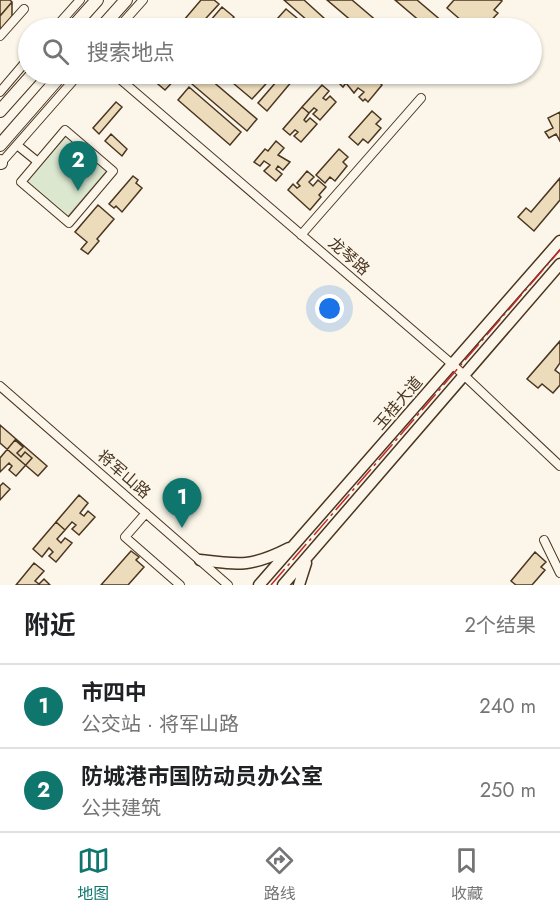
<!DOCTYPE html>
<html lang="zh">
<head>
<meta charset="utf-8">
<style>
  :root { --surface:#fff; --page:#f6f6f6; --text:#202124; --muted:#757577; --line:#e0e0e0; --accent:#0f766e }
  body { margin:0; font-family:Jost,"Noto Sans SC",sans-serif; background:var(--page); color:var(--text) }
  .you { position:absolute; left:330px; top:309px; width:21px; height:21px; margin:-15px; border:4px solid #fff; border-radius:50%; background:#1a73e8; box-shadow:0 0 0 9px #1a73e833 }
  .badge { display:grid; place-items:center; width:39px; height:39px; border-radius:50%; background:var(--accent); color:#fff; font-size:20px; font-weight:700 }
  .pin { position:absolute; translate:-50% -50px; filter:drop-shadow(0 2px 3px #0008) }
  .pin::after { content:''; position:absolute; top:32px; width:21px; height:18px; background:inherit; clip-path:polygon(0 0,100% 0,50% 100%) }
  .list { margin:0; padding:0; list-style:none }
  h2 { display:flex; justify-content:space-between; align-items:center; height:78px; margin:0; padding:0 24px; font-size:26px }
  h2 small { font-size:20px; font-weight:400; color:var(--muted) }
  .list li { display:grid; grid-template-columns:39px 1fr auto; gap:18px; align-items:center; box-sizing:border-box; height:84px; padding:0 24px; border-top:2px solid var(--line) }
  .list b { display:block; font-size:22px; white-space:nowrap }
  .list p { margin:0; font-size:20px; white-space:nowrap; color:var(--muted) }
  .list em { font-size:20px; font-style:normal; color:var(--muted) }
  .icon { flex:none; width:33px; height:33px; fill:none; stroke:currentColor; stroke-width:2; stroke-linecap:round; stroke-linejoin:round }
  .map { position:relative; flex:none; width:560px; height:585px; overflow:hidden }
  .search { position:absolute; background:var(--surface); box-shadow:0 2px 4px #0004; left:18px; right:18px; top:18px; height:66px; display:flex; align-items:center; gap:15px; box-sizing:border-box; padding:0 21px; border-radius:33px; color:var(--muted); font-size:22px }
  .sheet { height:246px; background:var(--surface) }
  nav { display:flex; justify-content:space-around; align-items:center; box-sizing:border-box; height:84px; border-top:2px solid var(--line); background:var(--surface); font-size:16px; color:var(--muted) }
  nav a { display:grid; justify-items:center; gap:3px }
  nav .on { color:var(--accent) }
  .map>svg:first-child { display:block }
  .green { fill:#dce7d0; stroke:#887966; stroke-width:1.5 }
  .building { fill:#ecdcbc; stroke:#4a3520; stroke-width:1.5 }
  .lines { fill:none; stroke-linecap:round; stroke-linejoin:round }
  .minor-casing { stroke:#4a3520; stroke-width:10 }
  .major-casing { stroke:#4a3520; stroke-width:13 }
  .highway-casing { stroke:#4a3520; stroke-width:14 }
  .minor { stroke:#fbf6e9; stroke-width:8 }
  .major { stroke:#fbf6e9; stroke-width:10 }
  .highway { stroke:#fbf6e9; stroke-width:12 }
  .power { stroke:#c62828; stroke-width:1.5; stroke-dasharray:21 4.5 3 4.5; stroke-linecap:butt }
  .labels { text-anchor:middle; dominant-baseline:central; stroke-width:4.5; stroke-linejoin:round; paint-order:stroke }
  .street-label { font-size:16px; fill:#4a3520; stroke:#fbf6e9 }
</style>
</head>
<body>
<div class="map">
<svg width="560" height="585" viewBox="0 0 560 585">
  <rect width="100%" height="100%" fill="#fbf6e9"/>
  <!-- green -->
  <path class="green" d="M 67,134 L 108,170 L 67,218 L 26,182 Z"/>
  <!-- building -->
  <path class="building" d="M 0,0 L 10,0 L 12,2 L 0,16 Z
    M 0,0 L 10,0 L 12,2 L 12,16 L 0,30 Z
    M 201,0 L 214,0 L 219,4 L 197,28 L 180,28 L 178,27 Z
    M 284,0 L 304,0 L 335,28 L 316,28 Z
    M 327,0 L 352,0 L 385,28 L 360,28 Z
    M 395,0 L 417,0 L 450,28 L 428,28 Z
    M 454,0 L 500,0 L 502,1 L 494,10 L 498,13 L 484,28 L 470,28 L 447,8 Z
    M 222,7 L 234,17 L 224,28 L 204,28 Z
    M 286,9 L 309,28 L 269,28 Z
    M 146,74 L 180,74 L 165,90 Z
    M 201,74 L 204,74 L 257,119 L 247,131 L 192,84 Z
    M 230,74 L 275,74 L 252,99 L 227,78 Z
    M 283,74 L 298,74 L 267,111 L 258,103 Z
    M 344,74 L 370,74 L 368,77 L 373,81 L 377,76 L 381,80 L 379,82 L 382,85 L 368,102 L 365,99 L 363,101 L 359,97 L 364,92 L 358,88 L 354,93 L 346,83 L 343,87 L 337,81 Z
    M 322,85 L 329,91 L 323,98 L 326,100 L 330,96 L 336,102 L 320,120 L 313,114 L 317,110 L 314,108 L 309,113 L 302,107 Z
    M 189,87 L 241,132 L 230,145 L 178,100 Z
    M 116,102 L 122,107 L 99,134 L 93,128 Z
    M 302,107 L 309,113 L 304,120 L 306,122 L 310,118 L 317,124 L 301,142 L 294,136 L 298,132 L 295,130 L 290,135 L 283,129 Z
    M 372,111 L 381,119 L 376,124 L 381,128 L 368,143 L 363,139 L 358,145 L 349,137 Z
    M 560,112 L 560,141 L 556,134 L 549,138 L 545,132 L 553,128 L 548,118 Z
    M 111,134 L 127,149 L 122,156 L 105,141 Z
    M 276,141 L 284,148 L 278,155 L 290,162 L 283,170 L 278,166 L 276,169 L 282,174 L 276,181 L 264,171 L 270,165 L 264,161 L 260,166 L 254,162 L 265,149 L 268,151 Z
    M 339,149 L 348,157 L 343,162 L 347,166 L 335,181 L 330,177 L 325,183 L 316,175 Z
    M 307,171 L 314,177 L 309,182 L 313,186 L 318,180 L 326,187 L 319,195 L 321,197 L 310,210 L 288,190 L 293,184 L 297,188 L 300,186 L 297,183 Z
    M 133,176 L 138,180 L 136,183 L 142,188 L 122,212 L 116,206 L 114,208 L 109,204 Z
    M 560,178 L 560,200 L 534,231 L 518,217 L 526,208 L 531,212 Z
    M 98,205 L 114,219 L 97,239 L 99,241 L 88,254 L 81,249 L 87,242 L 75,232 Z
    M 560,341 L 560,363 L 555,370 L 560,374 L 560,385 L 553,393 L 542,384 L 538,388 L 527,379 Z
    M 0,425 L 47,466 L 38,476 L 0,443 Z
    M 15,440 L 23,447 L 17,453 L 21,457 L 25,452 L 32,458 L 16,476 L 9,470 L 12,466 L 9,463 L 0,472 L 0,458 Z
    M 3,483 L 10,489 L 0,500 L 0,486 Z
    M 79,495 L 88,503 L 80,513 L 84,516 L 88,511 L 95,517 L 79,535 L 72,529 L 76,525 L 72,522 L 65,530 L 56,522 Z
    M 56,522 L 65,530 L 57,539 L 61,543 L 65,538 L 72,543 L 56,562 L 49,556 L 53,552 L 49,548 L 42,557 L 33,549 Z
    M 131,551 L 139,557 L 136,560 L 144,567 L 128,585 L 101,585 Z
    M 535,552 L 546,562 L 541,567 L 545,570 L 532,585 L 516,585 L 511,581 Z
    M 34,563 L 44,571 L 35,581 L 39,584 L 44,579 L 50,585 L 16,585 Z"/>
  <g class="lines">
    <defs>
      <path id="minor" d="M 55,28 L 80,0
        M 118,28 L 143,0
        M 0,36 L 24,9
        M 114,74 L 452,364 L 560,466
        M 0,92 L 28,59
        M 65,130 L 113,171 L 69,223 L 21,182 Z
        M 17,145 L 38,162
        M 0,164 L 79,74
        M 301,235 L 421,98
        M 0,386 L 228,585
        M 146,513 L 125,537 L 180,585
        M 544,540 L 560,573"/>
      <path id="major" d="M 200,560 C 240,565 252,567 289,548
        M 259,585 L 560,241
        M 283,585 L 560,264
        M 299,585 L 306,563"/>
      <path id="highway" d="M 72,28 L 97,0
        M 101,28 L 126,0
        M 0,111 L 33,74
        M 0,145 L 62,74
        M 0,161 L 1,163"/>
    </defs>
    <!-- minor casing -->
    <use href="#minor" class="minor-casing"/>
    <!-- major casing -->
    <use href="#major" class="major-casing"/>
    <!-- highway casing -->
    <use href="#highway" class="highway-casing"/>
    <!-- minor -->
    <use href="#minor" class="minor"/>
    <!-- major -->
    <use href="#major" class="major"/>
    <!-- highway -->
    <use href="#highway" class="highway"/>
    <!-- power -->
    <path class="power" d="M 271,585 L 560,250"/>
  </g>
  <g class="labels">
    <!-- street labels -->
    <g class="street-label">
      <text transform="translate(349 256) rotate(41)">龙琴路</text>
      <text transform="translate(398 403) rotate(-49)">玉桂大道</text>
      <text transform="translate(124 474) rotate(41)">将军山路</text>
    </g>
  </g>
</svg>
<div class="you"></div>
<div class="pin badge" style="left:182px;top:528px">1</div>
<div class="pin badge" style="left:78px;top:191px">2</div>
<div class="search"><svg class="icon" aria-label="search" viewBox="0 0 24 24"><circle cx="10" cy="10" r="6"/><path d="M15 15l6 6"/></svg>搜索地点</div>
</div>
<section class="sheet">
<h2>附近<small>2个结果</small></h2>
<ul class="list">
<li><span class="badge">1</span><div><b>市四中</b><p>公交站 · 将军山路</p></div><em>240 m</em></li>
<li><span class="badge">2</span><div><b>防城港市国防动员办公室</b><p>公共建筑</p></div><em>250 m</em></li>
</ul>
</section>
<nav>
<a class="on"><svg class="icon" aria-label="map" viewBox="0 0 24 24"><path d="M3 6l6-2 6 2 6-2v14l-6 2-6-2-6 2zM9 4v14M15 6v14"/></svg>地图</a>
<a><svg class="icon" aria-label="directions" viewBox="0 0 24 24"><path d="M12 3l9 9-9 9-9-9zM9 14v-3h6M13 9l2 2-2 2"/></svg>路线</a>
<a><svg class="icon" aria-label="saved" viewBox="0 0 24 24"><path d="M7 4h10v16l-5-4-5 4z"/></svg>收藏</a>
</nav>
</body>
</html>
